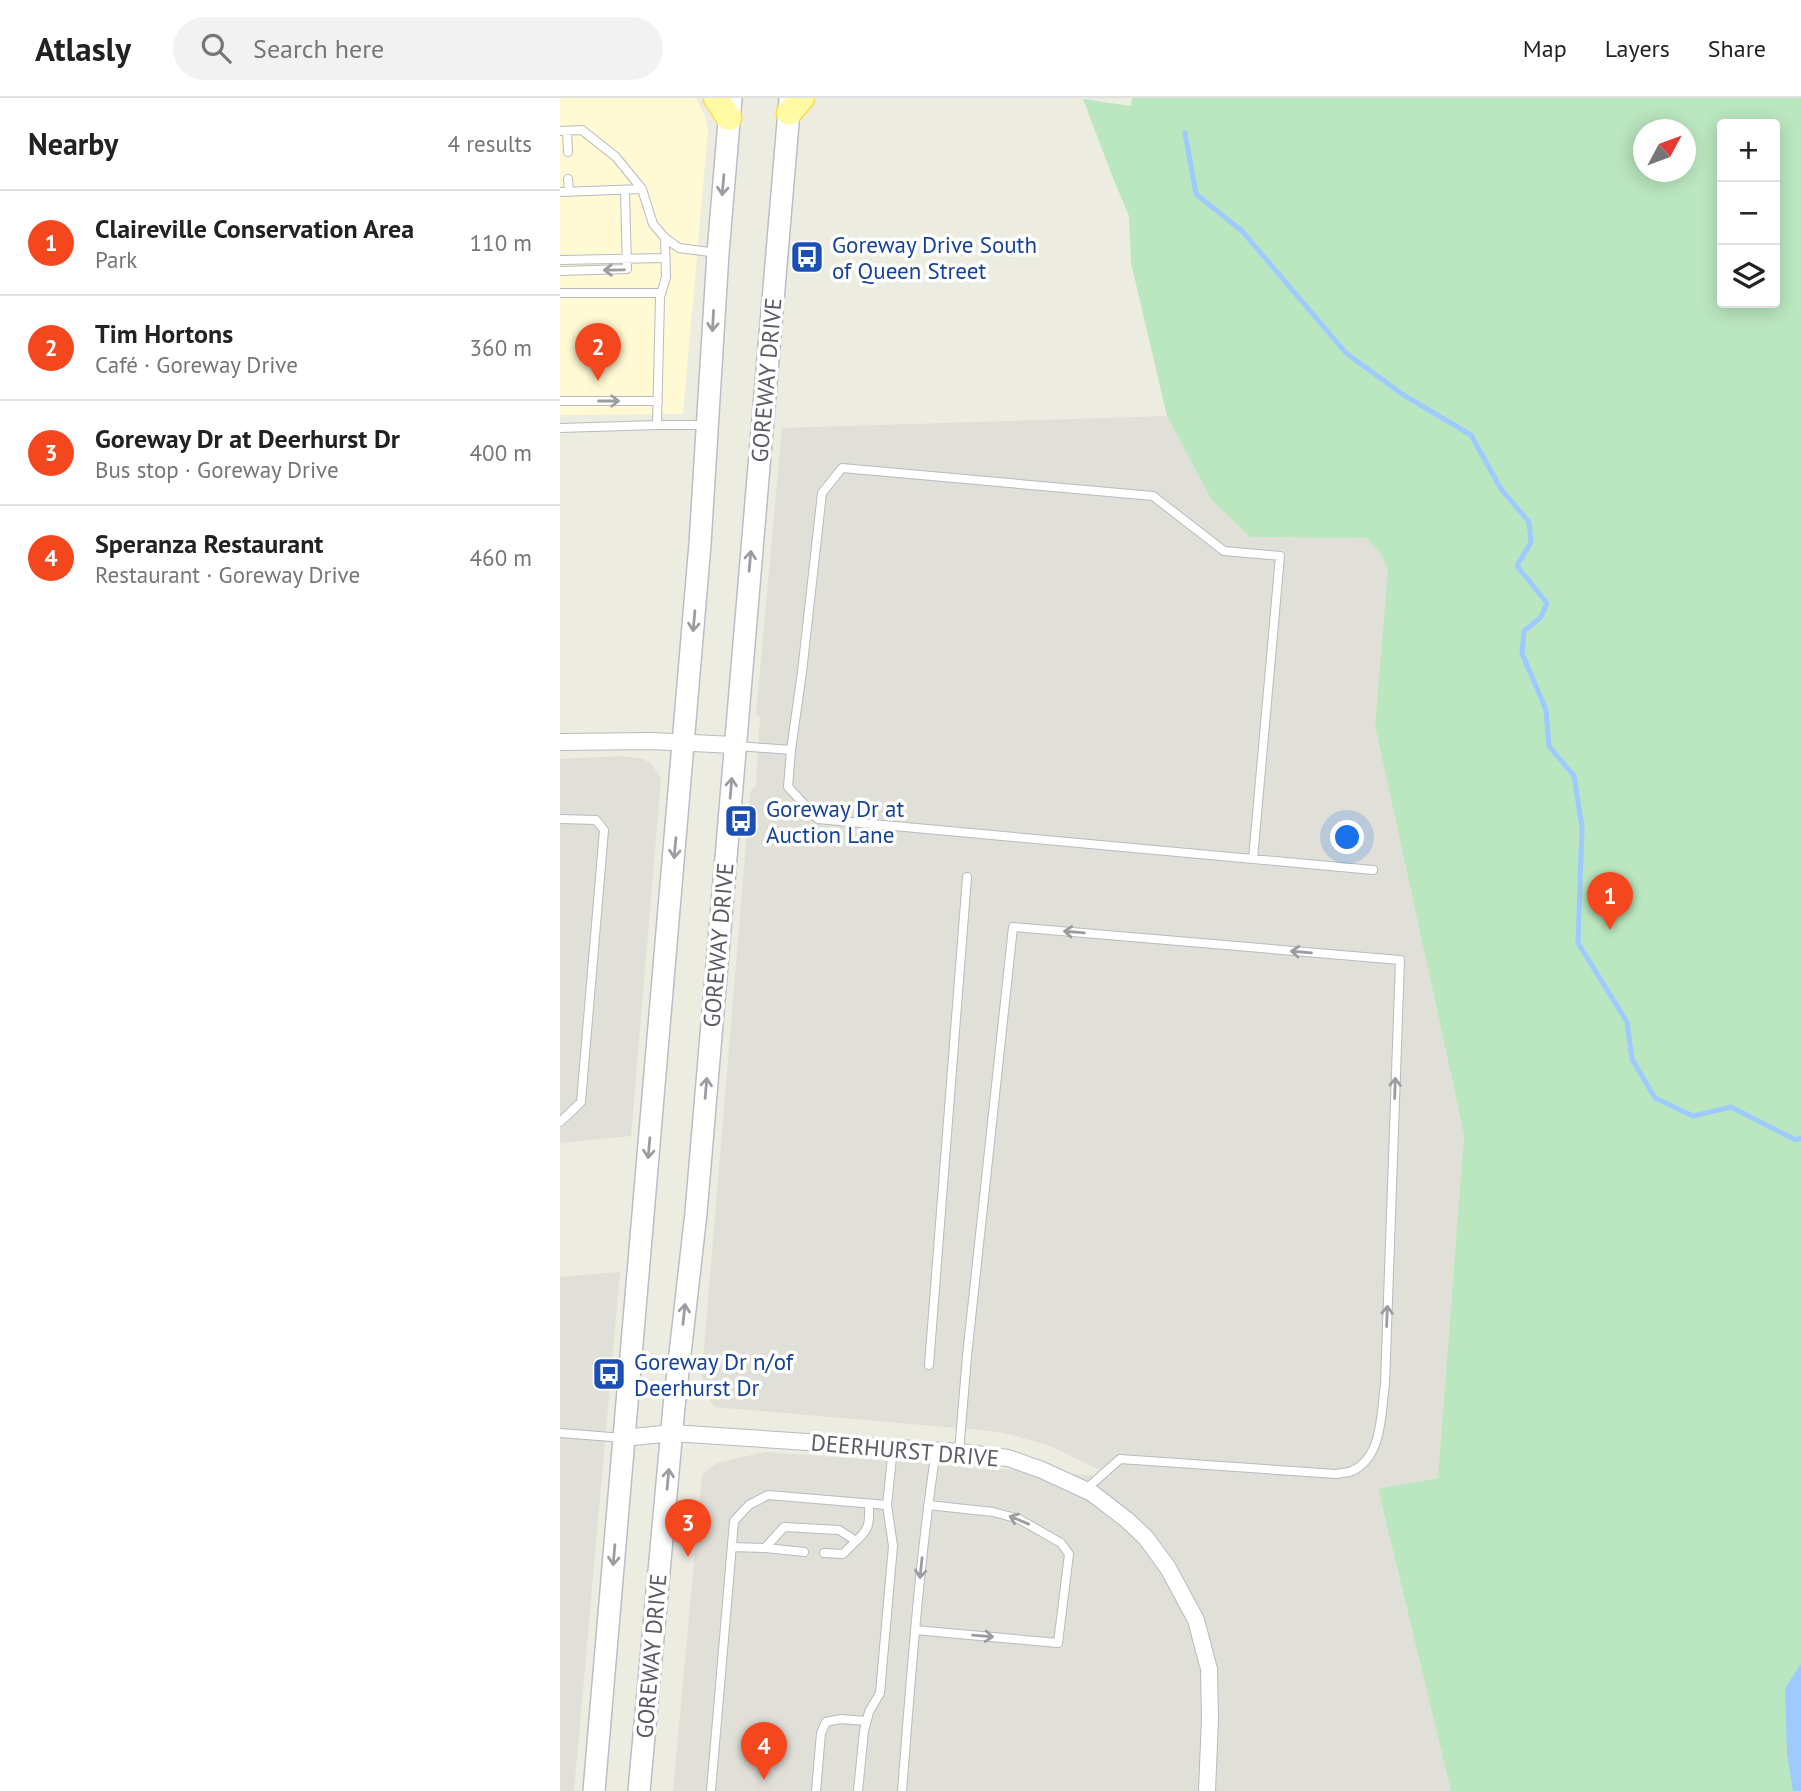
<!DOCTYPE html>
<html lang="en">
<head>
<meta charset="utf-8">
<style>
  :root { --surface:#fff; --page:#f2f2f2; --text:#222; --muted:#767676; --line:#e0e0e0; --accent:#f5471e }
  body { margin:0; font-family:"PT Sans",sans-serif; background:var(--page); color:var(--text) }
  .controls { position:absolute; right:21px; top:21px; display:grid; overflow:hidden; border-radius:7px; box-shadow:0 4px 18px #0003 }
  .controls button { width:63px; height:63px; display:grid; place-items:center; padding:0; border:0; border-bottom:2px solid var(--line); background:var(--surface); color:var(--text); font:35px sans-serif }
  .compass { position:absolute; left:1073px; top:21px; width:63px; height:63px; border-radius:50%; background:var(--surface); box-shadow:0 4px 18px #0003; rotate:49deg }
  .you { position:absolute; left:788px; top:740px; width:24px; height:24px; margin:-18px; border:5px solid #fff; border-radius:50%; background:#1a73e8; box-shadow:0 0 0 10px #1a73e833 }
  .badge { display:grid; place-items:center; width:46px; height:46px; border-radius:50%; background:var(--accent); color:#fff; font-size:23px; font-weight:700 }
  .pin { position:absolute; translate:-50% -58px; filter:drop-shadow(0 2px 4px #0008) }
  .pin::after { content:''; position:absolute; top:37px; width:24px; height:21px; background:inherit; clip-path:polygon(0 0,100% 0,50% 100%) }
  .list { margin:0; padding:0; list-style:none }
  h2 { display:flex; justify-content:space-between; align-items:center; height:91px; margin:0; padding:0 28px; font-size:30px }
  h2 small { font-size:23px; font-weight:400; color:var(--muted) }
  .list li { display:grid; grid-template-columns:46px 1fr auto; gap:21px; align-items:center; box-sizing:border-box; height:105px; padding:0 28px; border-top:2px solid var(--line) }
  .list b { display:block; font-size:26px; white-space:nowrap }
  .list p { margin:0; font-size:23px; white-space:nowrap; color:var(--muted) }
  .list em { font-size:23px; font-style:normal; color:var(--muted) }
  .icon { flex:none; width:38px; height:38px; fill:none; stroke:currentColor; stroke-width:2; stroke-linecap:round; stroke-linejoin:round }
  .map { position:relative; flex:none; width:1241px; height:1693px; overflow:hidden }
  header { display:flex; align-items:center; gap:42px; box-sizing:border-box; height:98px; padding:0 35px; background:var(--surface); border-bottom:2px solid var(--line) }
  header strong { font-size:33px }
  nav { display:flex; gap:38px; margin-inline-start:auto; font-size:24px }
  .search { width:490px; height:63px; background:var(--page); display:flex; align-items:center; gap:18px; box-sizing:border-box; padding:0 24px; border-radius:38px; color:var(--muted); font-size:26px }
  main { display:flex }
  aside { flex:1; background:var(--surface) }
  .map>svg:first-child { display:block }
  .commercial { fill:#fffad3 }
  .industrial { fill:#e0dfd8 }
  .green { fill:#bae7bf; fill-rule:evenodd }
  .water { fill:#9ecaff }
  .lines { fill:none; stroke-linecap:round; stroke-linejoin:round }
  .stream { stroke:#9ecaff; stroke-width:5 }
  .service-casing { stroke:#b8bac0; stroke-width:10 }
  .minor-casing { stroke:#b8bac0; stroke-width:18 }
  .secondary-casing { stroke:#bbbdc5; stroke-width:24 }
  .primary-casing { stroke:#fbdd4b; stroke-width:27 }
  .service { stroke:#fff; stroke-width:8 }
  .minor { stroke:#fff; stroke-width:16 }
  .secondary { stroke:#fff; stroke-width:21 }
  .primary { stroke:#fffaa3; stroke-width:24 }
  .oneway { stroke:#9b9da1 }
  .labels { text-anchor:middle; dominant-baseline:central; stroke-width:7; stroke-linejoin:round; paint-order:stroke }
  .transit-label { font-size:23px; fill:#164399; stroke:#fff; text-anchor:start }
  .street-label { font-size:23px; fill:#595c62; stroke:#fff }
</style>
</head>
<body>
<header>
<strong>Atlasly</strong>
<div class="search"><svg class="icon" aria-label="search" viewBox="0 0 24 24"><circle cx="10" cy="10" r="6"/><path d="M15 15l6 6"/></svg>Search here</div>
<nav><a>Map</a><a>Layers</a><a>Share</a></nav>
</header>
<main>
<aside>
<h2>Nearby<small>4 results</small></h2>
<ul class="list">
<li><span class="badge">1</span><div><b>Claireville Conservation Area</b><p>Park</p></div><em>110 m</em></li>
<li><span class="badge">2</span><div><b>Tim Hortons</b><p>Café · Goreway Drive</p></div><em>360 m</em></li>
<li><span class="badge">3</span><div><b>Goreway Dr at Deerhurst Dr</b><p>Bus stop · Goreway Drive</p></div><em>400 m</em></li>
<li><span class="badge">4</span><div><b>Speranza Restaurant</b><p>Restaurant · Goreway Drive</p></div><em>460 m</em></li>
</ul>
</aside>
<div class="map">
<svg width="1241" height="1693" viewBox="0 0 1241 1693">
  <rect width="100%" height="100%" fill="#edece0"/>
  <!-- commercial -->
  <path class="commercial" d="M 0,0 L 136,0 L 144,16 L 148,32 L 123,316 L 0,317 Z"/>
  <!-- industrial -->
  <path class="industrial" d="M 607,318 L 651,401 L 690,439 L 807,440 L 823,459 L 829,473 L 815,628 L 904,1036 L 878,1380 L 818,1392 L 891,1693 L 113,1693 L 142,1377 L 150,1370 L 157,1365 L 204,1354 L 554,1379 L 490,1348 L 452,1337 L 432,1333 L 156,1309 L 149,1302 L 143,1290 L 142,1275 L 190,697 L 191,692 L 196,688 L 200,619 L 196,617 L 222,330 Z
    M 62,658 L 83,661 L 91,666 L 99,677 L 101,682 L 71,1038 L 0,1045 L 0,661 Z
    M 60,1174 L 14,1693 L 0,1693 L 0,1179 Z"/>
  <!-- green -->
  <path class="green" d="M 572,0 L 1241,0 L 1241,1693 L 891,1693 L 818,1391 L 878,1380 L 904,1036 L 815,628 L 828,473 L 823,459 L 807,440 L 690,439 L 651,401 L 607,318 L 571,165 L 569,118 L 553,80 L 523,1 L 571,8 ZM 1162,26 L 1215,26 L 1215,205 L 1162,205 ZM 1084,32 L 1126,32 L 1126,74 L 1084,74 Z"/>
  <!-- water -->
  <path class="water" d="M 1241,1566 L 1241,1693 L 1233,1693 L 1227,1656 L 1225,1590 Z"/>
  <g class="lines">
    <!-- stream -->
    <path class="stream" d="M 625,35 L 636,96 L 682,133 L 786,255 L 842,296 L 911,337 L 941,391 L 969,424 L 971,444 L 957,468 L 987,505 L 981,519 L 964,533 L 962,555 L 986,612 L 989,648 L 1014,678 L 1022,729 L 1018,845 L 1067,924 L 1072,961 L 1095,1000 L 1133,1018 L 1171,1009 L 1236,1042 L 1241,1040"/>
    <defs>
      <path id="service" d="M 0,33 L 22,32 L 56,59 L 82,91 L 93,126 L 105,140 L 119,150 L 157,155
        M 7,33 L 8,54
        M 8,81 L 9,94
        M 0,94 L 82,91
        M 105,140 L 106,179 L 100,199 L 97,327 L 145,327
        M 0,162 L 105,160
        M 0,173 L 67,171 L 65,92
        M 0,195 L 101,195
        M 0,303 L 98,303
        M 0,330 L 97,327
        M 177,648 L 231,652 L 228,689 L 258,721 L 813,772
        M 231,652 L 242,574 L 262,395 L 282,370 L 593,398 L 664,453 L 720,458 L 693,761
        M 0,721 L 36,722 L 44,732 L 21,1004 L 0,1024
        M 369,1267 L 407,779
        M 0,1335 L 64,1340
        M 399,1354 L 407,1258 L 453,829 L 840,862 L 825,1286 C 821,1314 823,1359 792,1373 C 787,1375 781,1375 775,1376 L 560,1361 L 525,1392
        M 172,1449 L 205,1450 L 224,1429 L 279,1432 L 296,1443 C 311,1430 309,1424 309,1406
        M 205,1450 L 244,1454
        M 264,1455 L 283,1456 L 296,1443
        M 355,1532 L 498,1545 L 509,1456 L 501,1445 L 459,1421 L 433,1414 L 368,1407
        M 151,1693 L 174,1423 L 189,1407 L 208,1397 L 327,1407
        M 256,1693 L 261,1635 L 266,1624 L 281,1621 L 306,1623
        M 298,1693 L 304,1633 L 309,1614 L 320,1595 L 333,1448 L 327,1407 L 333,1350
        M 342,1693 C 351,1579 359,1465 376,1352"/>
      <path id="minor" d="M 0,644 L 91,643 L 174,647
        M 64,1340 L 112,1335 L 399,1354 L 448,1360 L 482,1372 L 532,1395 L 567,1422 L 586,1440 L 608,1470 L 636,1522 L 649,1571 L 650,1621 L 647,1693"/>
      <path id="secondary" d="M 34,1693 L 140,446 L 158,155 L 171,0
        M 79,1693 L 114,1309 L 136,1115 L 230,1"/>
      <path id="primary" d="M 156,0 L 169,20
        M 229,15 L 242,0"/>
    </defs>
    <!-- service casing -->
    <use href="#service" class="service-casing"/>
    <!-- minor casing -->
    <use href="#minor" class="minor-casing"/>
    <!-- secondary casing -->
    <use href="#secondary" class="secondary-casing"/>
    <!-- primary casing -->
    <use href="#primary" class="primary-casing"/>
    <!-- service -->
    <use href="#service" class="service"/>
    <!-- minor -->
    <use href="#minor" class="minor"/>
    <!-- secondary -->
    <use href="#secondary" class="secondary"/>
    <!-- primary -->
    <use href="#primary" class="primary"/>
  </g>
  <!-- one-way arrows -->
  <defs><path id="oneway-shaft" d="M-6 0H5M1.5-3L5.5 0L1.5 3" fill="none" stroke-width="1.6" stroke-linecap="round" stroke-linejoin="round" transform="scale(1.75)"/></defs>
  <g class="oneway">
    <use href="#oneway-shaft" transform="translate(163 87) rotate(95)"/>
    <use href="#oneway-shaft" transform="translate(54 172) rotate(179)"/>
    <use href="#oneway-shaft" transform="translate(153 223) rotate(93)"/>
    <use href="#oneway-shaft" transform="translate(49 303)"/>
    <use href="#oneway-shaft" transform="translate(190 463) rotate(-85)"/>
    <use href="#oneway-shaft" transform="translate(134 523) rotate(95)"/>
    <use href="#oneway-shaft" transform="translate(171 690) rotate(-85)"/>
    <use href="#oneway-shaft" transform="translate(115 750) rotate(95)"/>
    <use href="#oneway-shaft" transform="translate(514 834) rotate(-175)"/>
    <use href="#oneway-shaft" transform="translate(741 854) rotate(-175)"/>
    <use href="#oneway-shaft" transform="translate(146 990) rotate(-85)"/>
    <use href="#oneway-shaft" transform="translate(835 990) rotate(-88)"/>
    <use href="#oneway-shaft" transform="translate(89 1050) rotate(95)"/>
    <use href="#oneway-shaft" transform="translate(124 1216) rotate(-84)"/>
    <use href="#oneway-shaft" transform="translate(827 1218) rotate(-88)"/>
    <use href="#oneway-shaft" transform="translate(108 1381) rotate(-85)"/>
    <use href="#oneway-shaft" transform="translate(459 1422) rotate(-157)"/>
    <use href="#oneway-shaft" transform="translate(54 1457) rotate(95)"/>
    <use href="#oneway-shaft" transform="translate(361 1470) rotate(96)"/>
    <use href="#oneway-shaft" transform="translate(423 1538) rotate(5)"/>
  </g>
  <!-- icons -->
  <defs>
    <symbol id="bus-square" viewBox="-11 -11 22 22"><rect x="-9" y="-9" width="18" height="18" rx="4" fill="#1a4fb4" stroke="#fff"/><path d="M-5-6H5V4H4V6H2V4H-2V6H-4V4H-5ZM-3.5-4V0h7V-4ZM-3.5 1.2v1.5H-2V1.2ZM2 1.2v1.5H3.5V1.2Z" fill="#fff"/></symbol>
  </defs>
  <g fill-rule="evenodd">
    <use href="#bus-square" x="228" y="140" width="38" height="38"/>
    <use href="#bus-square" x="162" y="704" width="38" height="38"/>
    <use href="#bus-square" x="30" y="1257" width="38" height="38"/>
  </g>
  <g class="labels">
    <!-- transit labels -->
    <g class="transit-label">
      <text x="272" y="146">Goreway Drive South<tspan x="272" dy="26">of Queen Street</tspan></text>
      <text x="206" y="710">Goreway Dr at<tspan x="206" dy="26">Auction Lane</tspan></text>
      <text x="74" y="1263">Goreway Dr n/of<tspan x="74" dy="26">Deerhurst Dr</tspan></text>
    </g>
    <!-- street labels -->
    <g class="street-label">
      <text transform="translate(206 282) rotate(-85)">GOREWAY DRIVE</text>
      <text transform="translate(158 847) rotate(-85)">GOREWAY DRIVE</text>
      <text transform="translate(345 1352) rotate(5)">DEERHURST DRIVE</text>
      <text transform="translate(91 1558) rotate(-85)">GOREWAY DRIVE</text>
    </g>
  </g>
</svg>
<div class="controls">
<button>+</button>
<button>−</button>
<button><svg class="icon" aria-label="layers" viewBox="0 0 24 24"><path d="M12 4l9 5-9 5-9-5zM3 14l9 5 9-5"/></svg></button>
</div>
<svg class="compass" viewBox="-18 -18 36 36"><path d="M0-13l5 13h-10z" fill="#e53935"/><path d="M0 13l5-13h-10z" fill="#767676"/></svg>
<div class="you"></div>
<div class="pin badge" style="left:1050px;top:832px">1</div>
<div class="pin badge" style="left:38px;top:283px">2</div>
<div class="pin badge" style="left:128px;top:1459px">3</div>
<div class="pin badge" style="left:204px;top:1682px">4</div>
</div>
</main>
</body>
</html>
